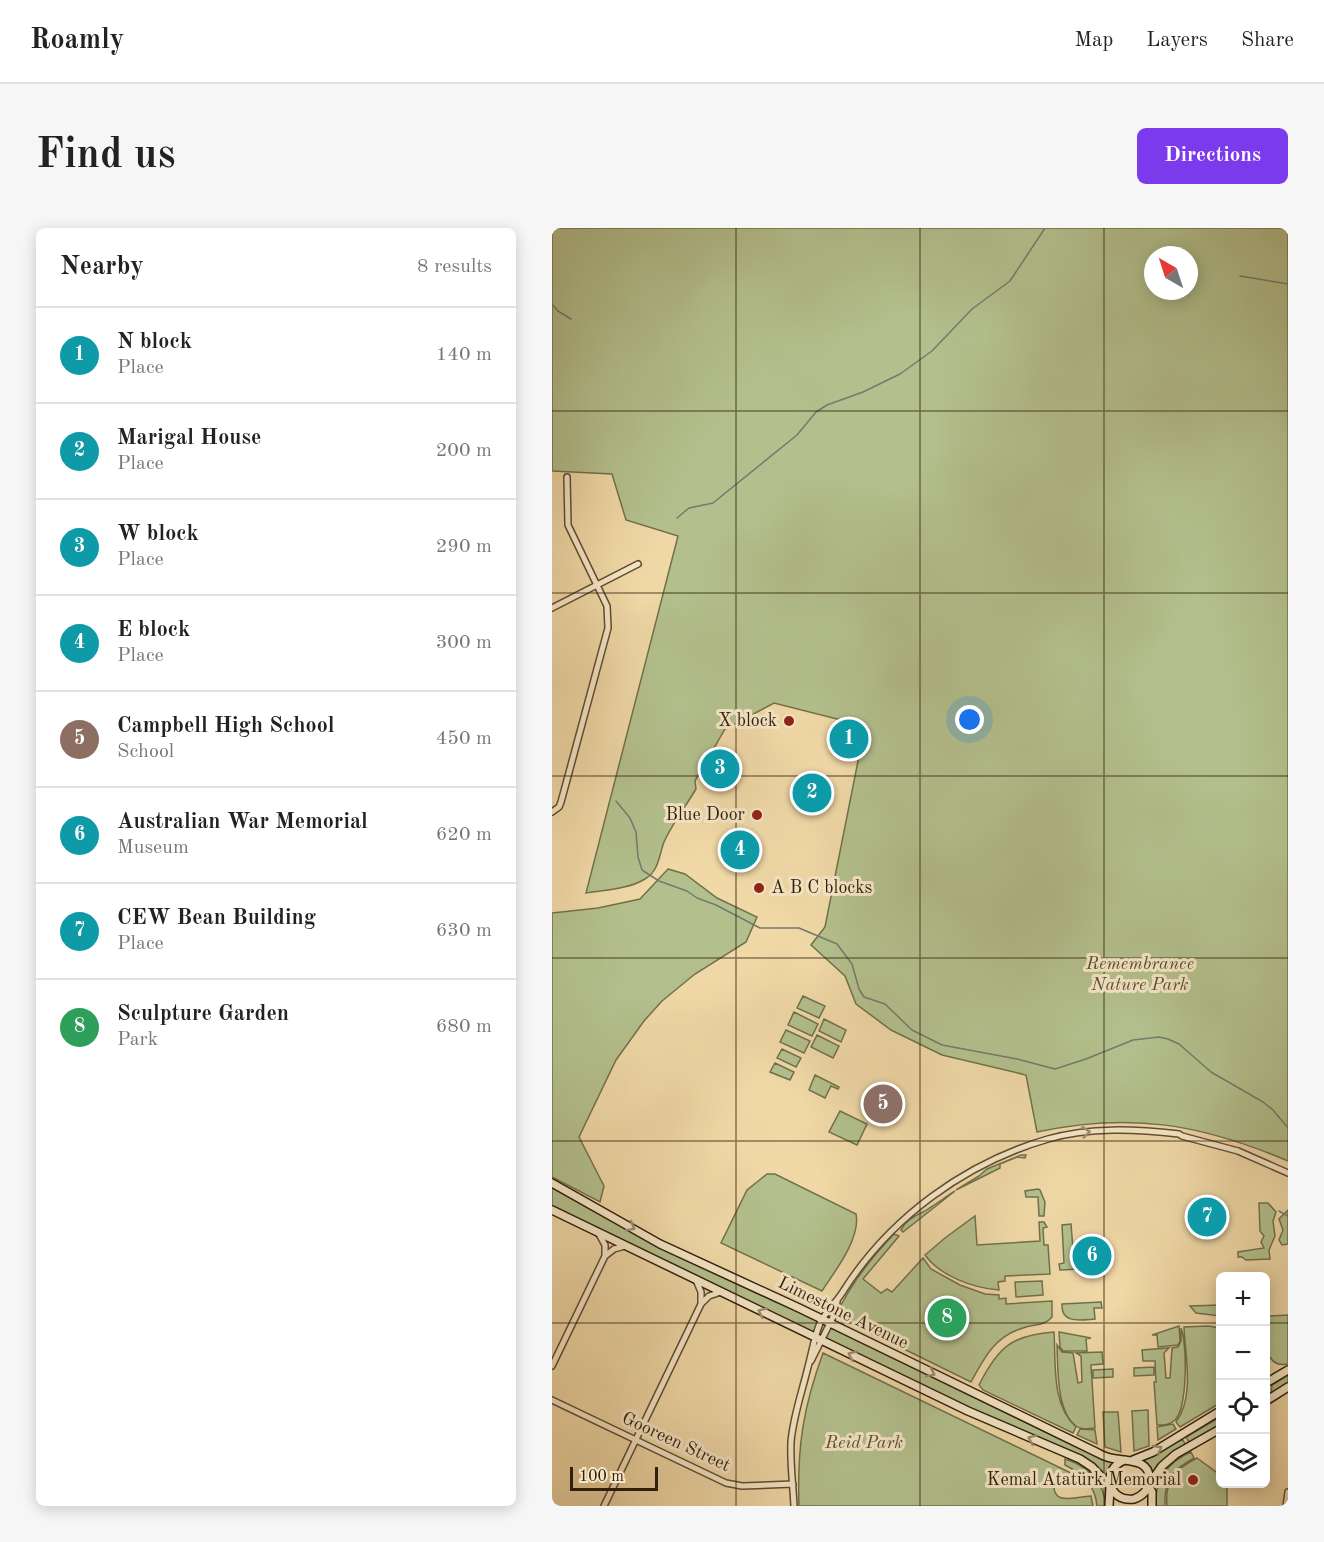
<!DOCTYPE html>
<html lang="en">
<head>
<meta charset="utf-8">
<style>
  :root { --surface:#fff; --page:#f6f6f6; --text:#222; --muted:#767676; --line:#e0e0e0; --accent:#7c3aed }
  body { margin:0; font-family:"Old Standard TT",serif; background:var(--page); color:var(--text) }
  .controls { position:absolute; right:18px; bottom:18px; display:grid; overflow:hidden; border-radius:9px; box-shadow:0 3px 15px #0003 }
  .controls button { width:54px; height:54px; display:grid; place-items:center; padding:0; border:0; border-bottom:2px solid var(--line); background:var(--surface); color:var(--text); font:30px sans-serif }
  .compass { position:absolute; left:592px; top:18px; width:54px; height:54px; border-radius:50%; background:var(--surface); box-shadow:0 3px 15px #0003; rotate:321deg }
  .scale { position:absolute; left:18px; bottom:15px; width:88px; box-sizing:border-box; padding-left:6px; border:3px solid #2f1f0b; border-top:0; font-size:16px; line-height:21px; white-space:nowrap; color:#2f1f0b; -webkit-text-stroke:4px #f5e6c6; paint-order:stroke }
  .you { position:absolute; left:418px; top:492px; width:21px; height:21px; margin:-15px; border:4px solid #fff; border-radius:50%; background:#1a73e8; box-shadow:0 0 0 9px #1a73e833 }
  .badge { display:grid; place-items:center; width:39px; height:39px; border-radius:50%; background:var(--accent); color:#fff; font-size:20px; font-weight:700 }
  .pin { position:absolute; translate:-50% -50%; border:3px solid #fff; box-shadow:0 2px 6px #0006 }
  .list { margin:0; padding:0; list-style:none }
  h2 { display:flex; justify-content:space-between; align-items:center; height:78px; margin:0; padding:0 24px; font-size:26px }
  h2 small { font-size:20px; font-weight:400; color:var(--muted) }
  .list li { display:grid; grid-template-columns:39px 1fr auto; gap:18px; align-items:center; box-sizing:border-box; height:96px; padding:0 24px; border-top:2px solid var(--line) }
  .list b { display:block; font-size:22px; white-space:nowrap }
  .list p { margin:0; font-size:20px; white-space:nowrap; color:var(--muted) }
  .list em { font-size:20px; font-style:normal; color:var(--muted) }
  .icon { flex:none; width:33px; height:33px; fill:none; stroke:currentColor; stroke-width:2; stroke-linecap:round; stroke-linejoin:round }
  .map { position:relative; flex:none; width:736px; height:1278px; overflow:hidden; border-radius:9px }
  header { display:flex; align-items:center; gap:36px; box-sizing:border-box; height:84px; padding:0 30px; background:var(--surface); border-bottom:2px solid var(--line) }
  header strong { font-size:28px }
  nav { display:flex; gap:33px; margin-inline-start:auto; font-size:21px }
  .intro { display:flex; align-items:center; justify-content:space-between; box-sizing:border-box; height:144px; padding:0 36px }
  h1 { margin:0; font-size:42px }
  .button { padding:15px 27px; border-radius:9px; background:var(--accent); color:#fff; font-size:21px; font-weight:700 }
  main { display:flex; gap:36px; padding:0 36px }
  aside { flex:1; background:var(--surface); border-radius:9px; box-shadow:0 3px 15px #0003 }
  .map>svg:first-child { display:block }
  .green { fill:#b3c08d; stroke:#71704c; stroke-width:1.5; fill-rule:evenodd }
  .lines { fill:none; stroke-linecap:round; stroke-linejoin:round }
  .stream { stroke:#717b6e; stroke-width:1.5 }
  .minor-casing { stroke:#5f4d32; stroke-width:8 }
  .secondary-casing { stroke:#2f1f0b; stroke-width:10 }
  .minor { stroke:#f5e6c6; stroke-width:5 }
  .secondary { stroke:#f5e6c6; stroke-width:7 }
  .oneway { stroke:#9c8c72 }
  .grid { fill:none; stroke:#2f1f0b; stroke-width:1.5; stroke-opacity:0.55 }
  .poi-dot { fill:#8f2418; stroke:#f5e6c6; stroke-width:2 }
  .labels { text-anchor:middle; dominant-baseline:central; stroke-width:6; stroke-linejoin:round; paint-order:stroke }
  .poi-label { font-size:18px; fill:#2f1f0b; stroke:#f5e6c6; text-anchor:end }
  .park-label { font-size:18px; font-style:italic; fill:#574f32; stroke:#f5e6c6 }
  .street-label { font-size:18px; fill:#2f1f0b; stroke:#f5e6c6 }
</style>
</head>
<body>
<header>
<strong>Roamly</strong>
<nav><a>Map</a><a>Layers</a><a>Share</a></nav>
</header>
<div class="intro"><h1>Find us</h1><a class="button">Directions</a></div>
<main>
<aside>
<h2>Nearby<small>8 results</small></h2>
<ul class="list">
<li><span class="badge" style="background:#0f9aa8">1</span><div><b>N block</b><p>Place</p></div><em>140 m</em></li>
<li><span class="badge" style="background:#0f9aa8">2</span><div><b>Marigal House</b><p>Place</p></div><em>200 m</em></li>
<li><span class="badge" style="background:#0f9aa8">3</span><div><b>W block</b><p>Place</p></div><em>290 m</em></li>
<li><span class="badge" style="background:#0f9aa8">4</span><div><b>E block</b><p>Place</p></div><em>300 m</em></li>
<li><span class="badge" style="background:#8d6e63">5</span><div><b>Campbell High School</b><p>School</p></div><em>450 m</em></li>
<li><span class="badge" style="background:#0f9aa8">6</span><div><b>Australian War Memorial</b><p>Museum</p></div><em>620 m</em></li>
<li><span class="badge" style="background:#0f9aa8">7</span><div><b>CEW Bean Building</b><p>Place</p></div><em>630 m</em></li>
<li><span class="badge" style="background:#2e9e5b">8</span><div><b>Sculpture Garden</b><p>Park</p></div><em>680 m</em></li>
</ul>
</aside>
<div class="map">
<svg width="736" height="1278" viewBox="0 0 736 1278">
  <rect width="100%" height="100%" fill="#f0d8a7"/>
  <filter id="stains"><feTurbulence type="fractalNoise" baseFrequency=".00333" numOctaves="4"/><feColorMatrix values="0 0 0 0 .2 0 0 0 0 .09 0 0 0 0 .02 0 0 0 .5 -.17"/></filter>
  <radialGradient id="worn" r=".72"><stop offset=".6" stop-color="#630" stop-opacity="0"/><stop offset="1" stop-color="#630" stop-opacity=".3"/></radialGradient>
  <!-- green -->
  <path class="green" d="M 0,0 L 736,0 L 736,933 C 649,896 579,884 485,904 L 474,847 L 390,827 L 339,802 L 304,776 L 293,748 L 259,717 L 273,699 L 313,498 L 222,475 L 173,501 L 143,553 L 144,561 C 134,578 120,596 112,614 C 107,627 107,643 93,651 C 77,661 53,662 34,665 L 126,308 L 74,292 L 60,246 L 0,243 ZM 601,27 L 637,27 L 637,63 L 601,63 Z
    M 116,641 L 133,646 L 165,670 L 205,689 L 194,714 L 143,746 L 110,773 L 92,793 L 64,832 L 27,909 L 52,958 L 48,974 L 0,949 L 0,685 L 46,680 L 88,671 Z
    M 251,768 L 273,778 L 267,790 L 245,780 Z
    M 242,784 L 266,796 L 260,808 L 236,797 Z
    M 272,791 L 294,802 L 289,814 L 267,803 Z
    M 234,802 L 258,813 L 252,825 L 228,814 Z
    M 265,807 L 287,818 L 281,830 L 259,819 Z
    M 230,821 L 249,830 L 244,839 L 225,830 Z
    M 223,835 L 242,844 L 238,852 L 218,844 Z
    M 263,847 L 287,859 L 286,861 L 279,858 L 273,870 L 257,862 Z
    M 324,860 L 345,870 L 337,885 L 317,875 Z
    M 288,883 L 315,896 L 305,917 L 277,904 Z
    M 469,927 L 474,927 L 473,930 L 465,929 L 448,936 L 448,940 L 404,962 L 427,948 L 435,941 Z
    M 215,946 L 223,946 L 304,986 C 309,1010 283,1043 270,1063 L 169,1015 L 195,962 Z
    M 0,959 L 514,1214 L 562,1234 L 558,1238 L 554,1249 L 536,1232 L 438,1190 L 0,979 Z
    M 486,961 L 488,962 L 493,974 L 492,988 L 487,988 L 486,969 L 474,969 L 473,963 Z
    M 403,963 L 351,1004 L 349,1002 C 355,989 368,987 379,979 C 387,974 395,968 403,963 Z
    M 707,975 L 716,975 L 724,984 L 721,993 L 723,1008 L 717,1022 L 718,1031 L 694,1032 L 690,1029 L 686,1029 L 686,1024 L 712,1020 L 709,1014 L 712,1008 L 708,1003 Z
    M 736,982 L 736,1016 L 730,1017 L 727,1012 L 731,1002 L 727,991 Z
    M 423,988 L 425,1017 L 488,1013 L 487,994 L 492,994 L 495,999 L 491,1000 L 492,1017 L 496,1017 L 498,1046 L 453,1048 L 453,1053 L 446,1054 L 447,1062 C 421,1060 388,1048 373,1027 L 393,1010 Z
    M 519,996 L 522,1034 L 548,1033 L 548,1040 L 508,1042 L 507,1036 L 512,1035 L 510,997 Z
    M 342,1006 L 347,1008 L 311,1051 L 329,1065 L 335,1061 L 340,1064 L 371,1030 L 379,1041 L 408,1057 L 433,1066 L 447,1067 L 447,1071 L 454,1070 L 454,1076 L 500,1073 L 500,1089 C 493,1098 482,1096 471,1100 C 443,1108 432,1130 419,1154 L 293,1092 L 285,1085 C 299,1056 319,1030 342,1006 Z
    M 490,1053 L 491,1067 L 464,1069 L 463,1054 Z
    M 549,1074 L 550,1080 L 542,1080 L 543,1091 C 528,1092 509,1096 510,1076 Z
    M 668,1077 L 668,1088 L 644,1085 L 638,1078 Z
    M 736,1087 L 736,1136 C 710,1141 713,1107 714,1091 L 718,1088 Z
    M 627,1098 L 628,1113 L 626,1117 L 606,1119 L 605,1107 L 600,1107 Z
    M 656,1098 L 668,1100 L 668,1175 L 628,1199 L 624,1194 C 643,1169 633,1127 632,1099 Z
    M 629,1100 C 635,1114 636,1179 623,1192 C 618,1197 612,1197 605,1197 L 602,1154 L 604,1154 L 603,1133 L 591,1133 L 590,1122 L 617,1120 L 612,1125 L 614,1150 L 618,1150 L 620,1120 L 626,1119 L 629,1113 Z
    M 502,1104 C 504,1134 499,1177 524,1199 L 521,1205 L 431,1162 L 427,1157 C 446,1119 460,1107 502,1104 Z
    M 507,1104 L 539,1110 L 534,1111 L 535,1123 L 511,1123 L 508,1119 Z
    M 505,1117 L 510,1124 L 521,1125 L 526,1155 L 530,1154 L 529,1128 L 524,1125 L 550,1124 L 551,1136 L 539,1137 L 543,1200 C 537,1201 530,1202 524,1198 C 504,1183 506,1139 505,1117 Z
    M 271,1125 L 521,1246 L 508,1249 L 502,1255 C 500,1278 522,1269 539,1268 L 541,1278 L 247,1278 C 245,1219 251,1180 271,1125 Z
    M 602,1139 L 602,1147 L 582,1148 L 582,1140 Z
    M 561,1141 L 561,1149 L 541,1150 L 541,1142 Z
    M 736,1147 L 736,1155 L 719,1166 L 720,1157 Z
    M 596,1182 L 597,1218 L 582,1223 L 580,1183 Z
    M 551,1184 L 566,1184 L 569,1224 L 553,1219 Z
    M 668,1189 L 668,1198 L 638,1216 L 634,1209 Z
    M 621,1196 L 624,1201 L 606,1212 L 605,1199 Z
    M 528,1201 L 543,1202 L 545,1216 L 525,1207 Z
    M 630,1211 L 634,1217 L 600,1247 L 591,1233 Z
    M 639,1224 L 642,1230 C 619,1243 612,1251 613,1278 L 604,1278 C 602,1252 616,1234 639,1224 Z
    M 645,1230 L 668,1247 L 668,1256 L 674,1256 L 675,1258 L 675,1278 L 615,1278 C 613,1250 622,1242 645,1230 Z
    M 513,1231 C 536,1238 552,1254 554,1278 L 545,1278 C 543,1257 531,1246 513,1237 Z"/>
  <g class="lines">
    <!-- stream -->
    <path class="stream" d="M 688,48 L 736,56
      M 0,76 L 6,83 L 19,91
      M 125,290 L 137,280 L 161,275 L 245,207 L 264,184 L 275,177 L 311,164 L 348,146 L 380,123 L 420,81 L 458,53 L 493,0
      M 64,573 L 78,590 L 84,604 L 86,629 L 90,642 L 107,653 L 135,663 L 145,670 L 164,677 L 208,700 L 247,700 L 285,716 L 300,736 L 307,761 L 312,769 L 333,776 L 360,802 L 390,817 L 465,831 L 503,841 L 534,831 L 581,812 L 607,809 L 616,811 L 627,816 L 659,844 L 711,874 L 721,882 L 736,900
      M 727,983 L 736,988"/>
    <defs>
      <path id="minor" d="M 0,380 L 86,336
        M 0,584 L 7,579 L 9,574 L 56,400 L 55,378 L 16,297 L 15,249
        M 53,1028 L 62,1021 L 73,1018
        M 144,1052 L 149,1064 L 149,1076
        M 259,1133 L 282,1087 L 285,1074
        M 0,1138 L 53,1028 L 53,1017 L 47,1006
        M 0,1172 L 174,1255 L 190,1258 L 241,1256
        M 52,1278 L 149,1076 L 157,1068 L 169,1064
        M 242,1278 C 241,1257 238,1235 239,1214 C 241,1189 250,1164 256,1139 C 260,1124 262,1110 268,1095 C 274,1083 285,1074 292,1062 C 338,990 413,935 496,911 C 538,899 583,901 627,906 L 630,908 L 686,923 L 736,945
        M 734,1278 L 736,1264"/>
      <path id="secondary" d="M 0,955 L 108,1016 L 247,1080 L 546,1225 C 551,1228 557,1230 564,1231 C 578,1233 600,1232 597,1254 C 596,1263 590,1268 582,1271 C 556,1275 548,1241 573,1232
        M 0,982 L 416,1183 L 528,1231 L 540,1239 L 558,1258
        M 714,1155 L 736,1142
        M 714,1173 L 736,1159
        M 581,1232 L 601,1224 L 668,1183
        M 598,1255 L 610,1238 L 624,1226 L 668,1201
        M 596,1258 L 600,1264 L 600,1278
        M 557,1278 L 558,1259"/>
    </defs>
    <!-- minor casing -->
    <use href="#minor" class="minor-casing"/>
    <!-- secondary casing -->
    <use href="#secondary" class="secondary-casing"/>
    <!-- minor -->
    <use href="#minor" class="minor"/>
    <!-- secondary -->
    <use href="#secondary" class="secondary"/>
  </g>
  <!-- one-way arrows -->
  <defs><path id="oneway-chevron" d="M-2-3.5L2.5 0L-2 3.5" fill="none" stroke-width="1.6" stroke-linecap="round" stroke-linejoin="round" transform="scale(1.5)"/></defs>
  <g class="oneway">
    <use href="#oneway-chevron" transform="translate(534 904) rotate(-7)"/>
    <use href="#oneway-chevron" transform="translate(79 999) rotate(29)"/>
    <use href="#oneway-chevron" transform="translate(210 1084) rotate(-154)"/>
    <use href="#oneway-chevron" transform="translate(300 1127) rotate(-155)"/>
    <use href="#oneway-chevron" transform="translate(379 1145) rotate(26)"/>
    <use href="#oneway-chevron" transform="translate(480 1211) rotate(-157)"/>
    <use href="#oneway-chevron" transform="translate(606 1221) rotate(-30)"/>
  </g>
  <!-- grid -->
  <path class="grid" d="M 184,0 L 184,1278M 368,0 L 368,1278M 552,0 L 552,1278M 0,183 L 736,183M 0,365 L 736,365M 0,548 L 736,548M 0,730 L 736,730M 0,913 L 736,913M 0,1095 L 668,1095M 714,1095 L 736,1095"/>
  <!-- markers -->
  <g class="poi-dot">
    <circle cx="237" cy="493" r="6"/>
    <circle cx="205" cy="587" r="6"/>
    <circle cx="207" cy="660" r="6"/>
    <circle cx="641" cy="1252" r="6"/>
  </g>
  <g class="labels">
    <!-- poi labels -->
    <g class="poi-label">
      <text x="225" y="493">X block</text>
      <text x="193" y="587">Blue Door</text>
      <text x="219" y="660" text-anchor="start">A B C blocks</text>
      <text x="629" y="1252">Kemal Atatürk Memorial</text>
    </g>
    <!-- park labels -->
    <g class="park-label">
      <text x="588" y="736">Remembrance<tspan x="588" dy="21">Nature Park</tspan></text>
      <text x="312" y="1215">Reid Park</text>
    </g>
    <!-- street labels -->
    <g class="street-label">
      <text transform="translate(291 1085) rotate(26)">Limestone Avenue</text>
      <text transform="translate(124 1214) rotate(25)">Gooreen Street</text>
    </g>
  </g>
  <rect width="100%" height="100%" filter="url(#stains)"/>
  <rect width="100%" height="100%" fill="url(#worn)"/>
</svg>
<div class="controls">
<button>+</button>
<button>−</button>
<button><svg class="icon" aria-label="locate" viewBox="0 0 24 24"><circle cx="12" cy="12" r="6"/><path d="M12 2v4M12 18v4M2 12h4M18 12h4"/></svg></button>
<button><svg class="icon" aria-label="layers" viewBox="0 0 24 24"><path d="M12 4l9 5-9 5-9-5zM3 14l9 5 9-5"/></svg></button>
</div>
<svg class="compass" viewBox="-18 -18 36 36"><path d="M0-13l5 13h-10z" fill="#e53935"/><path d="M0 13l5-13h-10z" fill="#767676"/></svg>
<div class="scale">100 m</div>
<div class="you"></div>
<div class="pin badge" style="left:297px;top:511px;background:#0f9aa8">1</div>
<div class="pin badge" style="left:260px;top:565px;background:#0f9aa8">2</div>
<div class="pin badge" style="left:168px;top:541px;background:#0f9aa8">3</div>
<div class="pin badge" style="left:188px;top:622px;background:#0f9aa8">4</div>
<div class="pin badge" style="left:331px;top:876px;background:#8d6e63">5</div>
<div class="pin badge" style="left:540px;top:1028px;background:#0f9aa8">6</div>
<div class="pin badge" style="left:655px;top:989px;background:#0f9aa8">7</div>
<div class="pin badge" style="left:395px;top:1090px;background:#2e9e5b">8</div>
</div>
</main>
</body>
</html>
